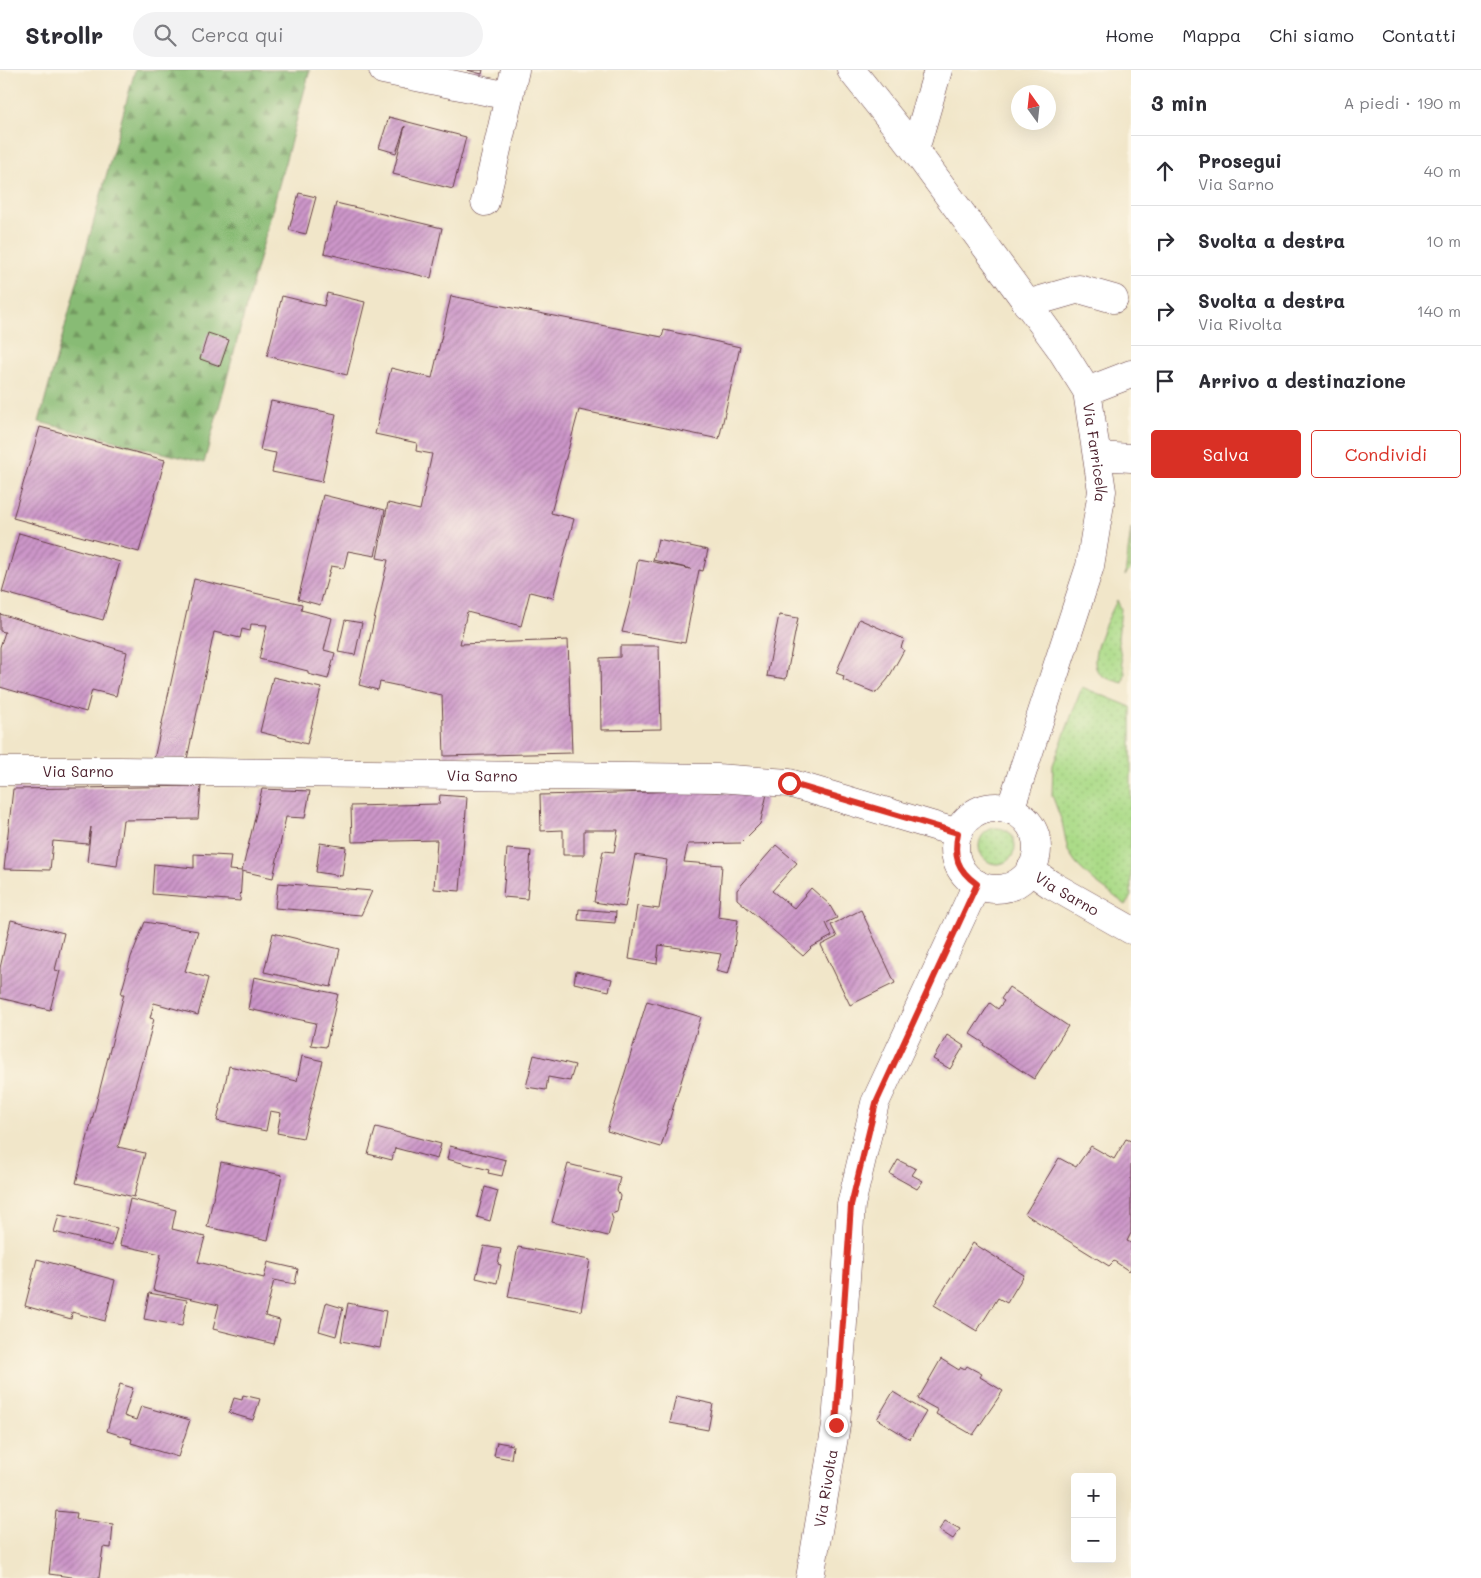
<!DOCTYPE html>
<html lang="it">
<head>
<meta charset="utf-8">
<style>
  :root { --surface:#fff; --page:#f2f2f3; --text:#2b2b33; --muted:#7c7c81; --line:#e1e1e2; --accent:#d93025 }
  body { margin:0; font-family:Mali,sans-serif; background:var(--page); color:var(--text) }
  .controls { position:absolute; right:15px; bottom:15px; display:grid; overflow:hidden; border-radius:5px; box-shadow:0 5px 20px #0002 }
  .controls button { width:45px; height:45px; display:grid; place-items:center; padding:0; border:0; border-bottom:1px solid var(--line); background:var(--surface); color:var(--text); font:25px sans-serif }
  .compass { position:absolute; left:1011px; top:15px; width:45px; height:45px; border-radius:50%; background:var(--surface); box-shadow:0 5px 20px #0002; rotate:345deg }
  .stop { position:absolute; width:15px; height:15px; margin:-11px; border:4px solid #d93025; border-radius:50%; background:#fff }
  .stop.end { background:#d93025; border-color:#fff; box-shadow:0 1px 5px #0008 }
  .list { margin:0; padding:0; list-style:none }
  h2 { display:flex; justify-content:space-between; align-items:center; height:65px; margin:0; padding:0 20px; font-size:21px }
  h2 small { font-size:16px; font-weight:400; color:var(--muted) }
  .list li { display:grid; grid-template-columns:32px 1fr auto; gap:15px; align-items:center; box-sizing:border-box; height:70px; padding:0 20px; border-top:1px solid var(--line) }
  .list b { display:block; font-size:19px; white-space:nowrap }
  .list p { margin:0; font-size:16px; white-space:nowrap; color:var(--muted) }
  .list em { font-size:16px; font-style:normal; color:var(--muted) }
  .actions { display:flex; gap:10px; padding:15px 20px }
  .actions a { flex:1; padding:11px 0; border:1px solid var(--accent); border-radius:5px; text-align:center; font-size:18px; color:var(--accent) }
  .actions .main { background:var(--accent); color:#fff }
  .icon { flex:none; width:28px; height:28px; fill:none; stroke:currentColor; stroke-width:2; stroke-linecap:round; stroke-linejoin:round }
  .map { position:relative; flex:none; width:1131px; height:1508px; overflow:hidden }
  header { display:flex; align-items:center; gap:30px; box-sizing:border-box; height:70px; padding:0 25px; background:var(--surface); border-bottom:1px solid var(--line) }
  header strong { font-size:24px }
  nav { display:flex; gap:28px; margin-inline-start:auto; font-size:18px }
  .search { width:350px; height:45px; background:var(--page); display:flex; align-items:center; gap:12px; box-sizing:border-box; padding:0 18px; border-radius:28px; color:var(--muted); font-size:19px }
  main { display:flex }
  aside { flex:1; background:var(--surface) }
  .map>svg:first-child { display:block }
  .grass { fill:url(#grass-dots); stroke:#7a7d5a }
  .forest { fill:url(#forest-firs); stroke:#696d50 }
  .building { fill:url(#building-hatch) }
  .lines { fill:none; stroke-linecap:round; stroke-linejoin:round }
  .minor-casing { stroke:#633d43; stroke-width:29 }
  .major-casing { stroke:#633d43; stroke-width:29 }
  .minor { stroke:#fff; stroke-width:28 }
  .major { stroke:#fff; stroke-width:28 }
  .route { stroke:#d93025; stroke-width:6 }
  .labels { text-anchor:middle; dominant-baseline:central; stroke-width:4; stroke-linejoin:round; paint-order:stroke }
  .street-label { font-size:15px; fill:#4a1f2b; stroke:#fcf5e5 }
</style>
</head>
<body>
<header>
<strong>Strollr</strong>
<div class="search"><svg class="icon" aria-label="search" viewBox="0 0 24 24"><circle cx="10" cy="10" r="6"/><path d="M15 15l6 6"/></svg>Cerca qui</div>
<nav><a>Home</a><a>Mappa</a><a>Chi siamo</a><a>Contatti</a></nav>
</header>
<main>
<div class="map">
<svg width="1131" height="1508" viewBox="0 0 1131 1508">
  <defs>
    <pattern id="grass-dots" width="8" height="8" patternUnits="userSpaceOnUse" patternTransform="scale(1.25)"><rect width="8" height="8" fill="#abdb88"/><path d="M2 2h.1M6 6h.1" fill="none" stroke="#95bc76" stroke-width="1.8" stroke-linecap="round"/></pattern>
    <pattern id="forest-firs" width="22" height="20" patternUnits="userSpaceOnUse" patternTransform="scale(1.25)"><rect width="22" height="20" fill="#88bb74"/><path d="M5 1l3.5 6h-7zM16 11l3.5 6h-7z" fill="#71975f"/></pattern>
    <pattern id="building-hatch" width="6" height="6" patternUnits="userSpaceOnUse" patternTransform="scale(1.25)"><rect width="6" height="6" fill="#cc96c9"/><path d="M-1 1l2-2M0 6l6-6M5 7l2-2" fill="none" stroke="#a87aa3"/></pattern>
  </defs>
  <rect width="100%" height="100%" fill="#fcf5e5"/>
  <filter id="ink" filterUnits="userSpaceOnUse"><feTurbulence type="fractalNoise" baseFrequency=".02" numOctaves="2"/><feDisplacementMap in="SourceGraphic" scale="10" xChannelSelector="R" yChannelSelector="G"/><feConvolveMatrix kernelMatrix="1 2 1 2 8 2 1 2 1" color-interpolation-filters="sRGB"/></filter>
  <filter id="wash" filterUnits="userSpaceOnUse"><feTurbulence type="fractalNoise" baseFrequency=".0096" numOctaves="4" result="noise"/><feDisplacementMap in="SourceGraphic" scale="20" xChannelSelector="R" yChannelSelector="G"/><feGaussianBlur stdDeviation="1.12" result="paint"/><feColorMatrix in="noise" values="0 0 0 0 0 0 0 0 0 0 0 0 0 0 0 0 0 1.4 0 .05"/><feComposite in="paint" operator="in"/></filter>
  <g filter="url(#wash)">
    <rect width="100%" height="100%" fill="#f1e6c9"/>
    <!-- grass -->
    <path class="grass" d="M 1131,458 L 1131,499 L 1125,506 Z
      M 1117,530 L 1121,539 L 1118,569 L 1121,587 L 1125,603 L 1123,613 C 1116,611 1107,609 1101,605 C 1083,592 1110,546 1117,530 Z
      M 1082,617 L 1131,637 L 1131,826 L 1126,835 L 1094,811 L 1078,796 L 1068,781 L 1062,752 L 1052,725 L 1053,695 Z
      M979 776a18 18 0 1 1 36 0a18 18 0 1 1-36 0Z"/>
    <!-- forest -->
    <path class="forest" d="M 135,0 L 310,0 L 204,393 L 39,352 Z"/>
    <g id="blocks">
      <!-- building -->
      <path class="building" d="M 467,0 L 483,0 L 482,4 Z
        M 389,47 L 466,67 L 453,119 L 393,104 L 405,56 L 396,83 L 379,78 Z
        M 299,123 L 316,127 L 306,164 L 289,160 Z
        M 336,133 L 442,158 L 431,208 L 324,183 Z
        M 327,223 L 365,232 L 347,305 L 267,286 L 282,226 L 324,236 Z
        M 451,226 L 662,267 L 664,260 L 740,277 L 719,369 L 579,340 L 551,443 L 574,449 L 553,528 L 530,522 L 521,556 L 467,542 L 460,574 L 568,570 L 572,683 L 444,686 L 442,625 L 380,612 L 378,620 L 359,615 L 388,490 L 377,488 L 388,433 L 420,440 L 432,384 L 416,381 L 417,373 L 375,364 L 391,298 L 432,308 Z
        M 208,263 L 229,270 L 220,296 L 200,289 Z
        M 271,331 L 336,344 L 322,412 L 272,402 L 276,383 L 260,380 Z
        M 40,357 L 165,390 L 139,482 L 13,448 Z
        M 323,425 L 385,440 L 375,486 L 348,481 L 344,498 L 331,496 L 320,535 L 298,529 Z
        M 19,463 L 120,492 L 103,550 L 2,522 Z
        M 658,469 L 708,480 L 703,501 L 699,500 L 685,573 L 622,562 L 631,528 L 638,489 L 691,499 L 653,490 Z
        M 194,509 L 302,534 L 301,540 L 332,548 L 324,580 L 335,583 L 328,609 L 308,604 L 308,601 L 259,589 L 267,555 L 251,554 L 250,561 L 242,559 L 240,568 L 214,562 L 187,689 L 154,689 Z
        M 0,544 L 127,582 L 116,626 L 92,620 L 86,642 L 0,617 L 0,577 L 5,562 L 0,561 Z
        M 779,545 L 798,548 L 786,609 L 767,606 Z
        M 859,549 L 904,569 L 901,578 L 904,580 L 888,609 L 876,623 L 843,610 L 844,606 L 836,603 Z
        M 345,550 L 362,553 L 355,585 L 338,582 Z
        M 620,576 L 659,576 L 661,659 L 601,660 L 600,588 L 620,587 Z
        M 273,607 L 321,618 L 307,674 L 260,662 Z
        M 201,716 L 198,749 L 123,750 L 117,796 L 87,792 L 91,757 L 88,774 L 53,771 L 50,800 L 4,799 L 13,719 Z
        M 262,719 L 310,721 L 305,748 L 286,747 L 273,808 L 242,801 Z
        M 689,721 L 767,724 L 760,754 L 741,773 L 688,774 L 684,792 L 722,795 L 718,847 L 738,850 L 733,886 L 728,904 L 716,901 L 721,884 L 659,875 L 657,894 L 629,889 L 637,836 L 659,839 L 667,790 L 635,785 L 625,837 L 594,832 L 603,781 L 614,782 L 618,760 L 584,760 L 584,785 L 563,785 L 563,760 L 541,761 L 540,725 Z
        M 440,725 L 467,727 L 460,821 L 434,819 L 437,770 L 352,772 L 351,736 L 439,734 Z
        M 320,773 L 346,777 L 342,806 L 316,802 Z
        M 776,775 L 797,793 L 772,821 L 794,838 L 811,818 L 829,834 L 837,848 L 826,853 L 832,866 L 812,877 L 803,886 L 737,829 L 737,820 Z
        M 507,779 L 531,781 L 527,829 L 503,827 Z
        M 194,784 L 231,786 L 229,800 L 242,801 L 240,831 L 152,824 L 154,794 L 194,798 Z
        M 278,813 L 372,821 L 361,845 L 275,838 Z
        M 579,839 L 616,842 L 615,853 L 578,850 Z
        M 861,840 L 895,913 L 850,935 L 821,875 L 837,867 L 831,855 Z
        M 11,850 L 64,863 L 55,900 L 60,901 L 50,940 L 0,928 L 0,898 Z
        M 145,852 L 198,861 L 185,901 L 208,908 L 198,945 L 154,933 L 150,948 L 154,949 L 143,991 L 142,991 L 118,1077 L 145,1083 L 134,1127 L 76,1113 L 124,924 L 121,924 L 131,887 Z
        M 273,863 L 340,879 L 331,917 L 264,902 Z
        M 576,901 L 612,909 L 609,921 L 574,913 Z
        M 254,907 L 338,924 L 326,977 L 311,975 L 316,953 L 248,939 Z
        M 1009,917 L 1068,956 L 1034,1009 L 983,975 L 984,973 L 970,964 L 990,933 L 998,939 L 1004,931 L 1001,929 Z
        M 647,931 L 701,947 L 661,1077 L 607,1061 Z
        M 947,965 L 964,976 L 950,999 L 933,989 Z
        M 534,985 L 575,995 L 570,1011 L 548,1007 L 546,1020 L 526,1017 Z
        M 302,986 L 323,991 L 303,1068 L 277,1063 L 281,1043 L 270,1041 L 266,1061 L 217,1051 L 229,996 L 297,1011 Z
        M 376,1057 L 441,1074 L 437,1089 L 395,1078 L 392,1090 L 368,1084 Z
        M 1126,1069 L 1131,1071 L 1131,1163 L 1127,1171 L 1131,1173 L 1131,1198 L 1129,1201 L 1114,1191 L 1109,1196 L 1025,1144 L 1059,1088 L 1076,1097 L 1091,1076 L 1114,1089 Z
        M 450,1076 L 506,1090 L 502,1106 L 488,1103 L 489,1100 L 447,1089 Z
        M 898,1090 L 916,1099 L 912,1105 L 923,1111 L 917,1119 L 890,1104 Z
        M 221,1092 L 282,1105 L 268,1170 L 207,1157 Z
        M 568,1094 L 620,1107 L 617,1121 L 620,1126 L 617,1142 L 611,1144 L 613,1149 L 608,1166 L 552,1152 Z
        M 485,1117 L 498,1121 L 490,1151 L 477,1147 Z
        M 130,1129 L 176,1140 L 172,1159 L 205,1167 L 198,1192 L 264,1208 L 268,1192 L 298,1199 L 295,1214 L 274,1210 L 265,1246 L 280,1250 L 274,1274 L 213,1259 L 219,1235 L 153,1220 L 161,1184 L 120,1175 Z
        M 59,1145 L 117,1158 L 112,1176 L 54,1162 Z
        M 973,1173 L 1024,1205 L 1007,1233 L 998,1228 L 977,1261 L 934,1235 Z
        M 484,1176 L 501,1179 L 498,1194 L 501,1195 L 497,1213 L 476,1208 Z
        M 518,1177 L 590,1190 L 581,1241 L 508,1227 Z
        M 37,1189 L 115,1210 L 105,1251 L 72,1242 L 71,1249 L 25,1236 Z
        M 149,1223 L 187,1230 L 182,1256 L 144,1249 Z
        M 326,1233 L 343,1238 L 336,1266 L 319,1261 Z
        M 348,1233 L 386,1241 L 380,1278 L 341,1271 Z
        M 941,1289 L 959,1300 L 961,1297 L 965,1299 L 967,1296 L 982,1304 L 980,1307 L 1003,1321 L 973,1365 L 936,1344 L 938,1340 L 918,1329 Z
        M 120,1314 L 133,1318 L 124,1346 L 136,1350 L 141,1336 L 190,1350 L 178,1387 L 131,1373 L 132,1369 L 107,1361 Z
        M 893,1322 L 926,1342 L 910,1369 L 877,1349 Z
        M 243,1325 L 260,1329 L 253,1350 L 229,1343 L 234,1328 L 242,1330 Z
        M 676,1326 L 713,1334 L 708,1360 L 670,1353 Z
        M 497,1372 L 513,1375 L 511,1389 L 494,1386 Z
        M 56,1441 L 77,1443 L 76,1449 L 113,1454 L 111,1478 L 103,1477 L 99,1508 L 79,1508 L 49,1504 Z
        M 945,1451 L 960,1459 L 953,1469 L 939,1460 Z"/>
    </g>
  </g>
  <g filter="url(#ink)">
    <use href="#blocks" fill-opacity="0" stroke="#633d43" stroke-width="1"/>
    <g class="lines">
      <defs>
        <g id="minor">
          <path d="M 383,0 L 509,26"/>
          <path id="s1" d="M 851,0 L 915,80 L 1060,278 L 1087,321 L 1102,421 L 1090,496 L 1010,740"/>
          <path d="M 915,80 L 938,0"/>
          <path d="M 485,132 L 515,0"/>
          <path d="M 1027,234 L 1079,219 L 1114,229"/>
          <path d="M 1087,321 L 1131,304"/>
          <path d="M 1098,386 L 1131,388"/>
          <path id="s2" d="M 810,1508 L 836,1355 L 851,1135 L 875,1033 L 977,814"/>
        </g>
        <g id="major">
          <path id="s3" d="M 0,701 L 120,701 L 717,708 L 789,713 L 958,763"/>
          <circle cx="996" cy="778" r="41"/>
          <path id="s4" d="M 1030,800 L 1050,814 L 1131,860"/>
        </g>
      </defs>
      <!-- minor casing -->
      <use href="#minor" class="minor-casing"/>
      <!-- major casing -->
      <use href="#major" class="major-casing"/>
      <!-- minor -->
      <use href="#minor" class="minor"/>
      <!-- major -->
      <use href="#major" class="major"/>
    </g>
  </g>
  <g class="lines" filter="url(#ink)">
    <!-- route -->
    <path class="route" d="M 789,713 L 958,763 C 953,786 957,800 977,814 L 876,1033 L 851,1135 L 836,1355"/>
  </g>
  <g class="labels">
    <!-- street labels -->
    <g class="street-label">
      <text stroke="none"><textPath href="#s1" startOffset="461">Via Farricella</textPath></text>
      <text stroke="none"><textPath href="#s3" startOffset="78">Via Sarno</textPath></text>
      <text stroke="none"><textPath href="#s3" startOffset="482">Via Sarno</textPath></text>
      <text stroke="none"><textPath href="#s4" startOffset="44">Via Sarno</textPath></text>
      <text stroke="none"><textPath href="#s2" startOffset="91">Via Rivolta</textPath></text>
    </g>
  </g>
</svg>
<div class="controls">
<button>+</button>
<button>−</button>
</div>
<svg class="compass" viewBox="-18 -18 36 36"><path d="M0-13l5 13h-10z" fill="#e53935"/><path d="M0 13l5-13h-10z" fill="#7c7c81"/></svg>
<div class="stop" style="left:789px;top:713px"></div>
<div class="stop end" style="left:836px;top:1355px"></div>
</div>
<aside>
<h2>3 min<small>A piedi · 190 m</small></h2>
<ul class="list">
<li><svg class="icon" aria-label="ahead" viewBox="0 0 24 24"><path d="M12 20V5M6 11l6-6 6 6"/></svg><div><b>Prosegui</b><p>Via Sarno</p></div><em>40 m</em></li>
<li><svg class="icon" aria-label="right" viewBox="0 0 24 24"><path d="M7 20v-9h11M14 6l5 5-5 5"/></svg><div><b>Svolta a destra</b></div><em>10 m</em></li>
<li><svg class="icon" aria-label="right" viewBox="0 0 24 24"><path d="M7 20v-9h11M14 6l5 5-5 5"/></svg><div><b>Svolta a destra</b><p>Via Rivolta</p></div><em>140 m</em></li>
<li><svg class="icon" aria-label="arrive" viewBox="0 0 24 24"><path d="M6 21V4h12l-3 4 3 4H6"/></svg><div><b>Arrivo a destinazione</b></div></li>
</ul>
<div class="actions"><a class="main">Salva</a><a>Condividi</a></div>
</aside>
</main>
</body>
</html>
